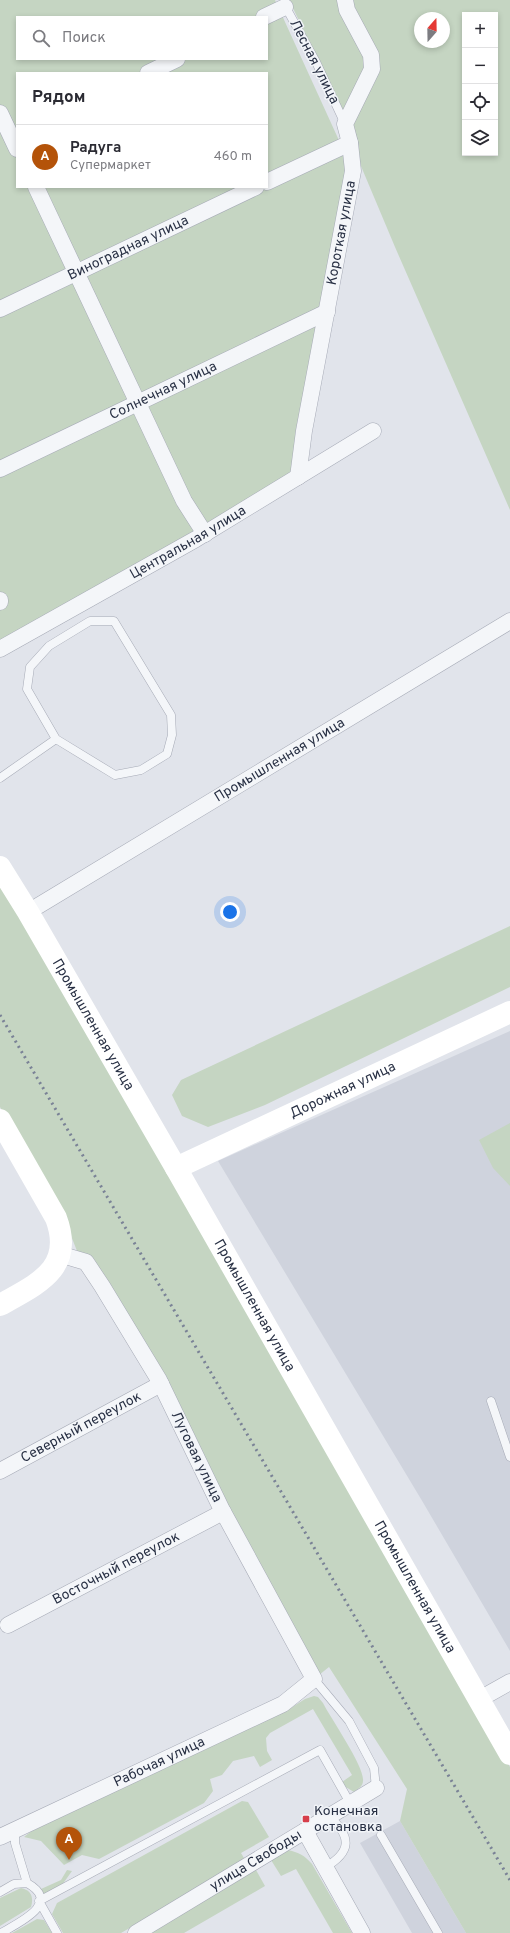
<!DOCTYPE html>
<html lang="ru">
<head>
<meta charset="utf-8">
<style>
  :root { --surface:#fff; --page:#f7f7f7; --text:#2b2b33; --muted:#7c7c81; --line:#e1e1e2; --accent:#b45309 }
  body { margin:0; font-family:Overpass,sans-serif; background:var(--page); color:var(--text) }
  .controls { position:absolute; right:12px; top:12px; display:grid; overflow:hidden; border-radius:0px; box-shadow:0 2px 6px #0003 }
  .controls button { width:36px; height:36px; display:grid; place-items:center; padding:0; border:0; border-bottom:1px solid var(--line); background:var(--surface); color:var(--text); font:20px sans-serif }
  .compass { position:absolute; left:414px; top:12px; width:36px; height:36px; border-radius:50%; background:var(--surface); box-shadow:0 2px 6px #0003; rotate:20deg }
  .you { position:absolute; left:230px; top:912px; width:14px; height:14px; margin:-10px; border:3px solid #fff; border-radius:50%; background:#1a73e8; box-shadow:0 0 0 6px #1a73e833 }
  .badge { display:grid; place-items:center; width:26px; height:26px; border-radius:50%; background:var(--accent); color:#fff; font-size:13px; font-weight:700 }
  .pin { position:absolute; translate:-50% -33px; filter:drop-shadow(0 1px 2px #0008) }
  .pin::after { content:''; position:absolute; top:21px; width:14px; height:12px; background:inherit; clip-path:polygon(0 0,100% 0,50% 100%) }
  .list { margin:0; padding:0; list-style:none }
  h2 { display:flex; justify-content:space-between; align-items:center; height:52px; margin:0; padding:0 16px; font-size:17px }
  h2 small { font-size:13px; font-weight:400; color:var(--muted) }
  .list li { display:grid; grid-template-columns:26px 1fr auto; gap:12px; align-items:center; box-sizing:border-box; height:64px; padding:0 16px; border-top:1px solid var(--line) }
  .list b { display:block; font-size:15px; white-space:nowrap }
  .list p { margin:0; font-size:13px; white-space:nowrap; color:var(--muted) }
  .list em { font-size:13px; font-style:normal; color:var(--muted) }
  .icon { flex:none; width:22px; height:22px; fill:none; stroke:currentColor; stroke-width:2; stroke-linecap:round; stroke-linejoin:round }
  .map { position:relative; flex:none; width:510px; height:1933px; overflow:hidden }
  .search { position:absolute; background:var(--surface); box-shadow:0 2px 6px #0003; left:16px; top:16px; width:252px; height:44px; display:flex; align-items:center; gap:10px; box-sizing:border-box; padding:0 14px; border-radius:0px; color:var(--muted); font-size:15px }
  .panel { position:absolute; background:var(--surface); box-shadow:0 2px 6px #0003; left:16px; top:72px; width:252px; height:116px; border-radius:0px }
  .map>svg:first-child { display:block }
  .built { fill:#cfd3dd }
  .green { fill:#c5d5c2; fill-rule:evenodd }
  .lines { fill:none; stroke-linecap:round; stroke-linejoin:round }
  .lane-casing { stroke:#a6aab6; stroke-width:9 }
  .street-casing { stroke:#a6aab6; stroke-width:17 }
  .lane { stroke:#f4f6f9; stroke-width:8 }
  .street { stroke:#f4f6f9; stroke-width:16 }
  .secondary { stroke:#fff; stroke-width:22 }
  .rail { stroke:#7a8296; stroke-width:3; stroke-dasharray:2 4; stroke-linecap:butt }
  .poi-dot { fill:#d73f4b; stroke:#f1f4f8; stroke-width:1.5 }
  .labels { text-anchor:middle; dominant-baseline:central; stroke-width:3; stroke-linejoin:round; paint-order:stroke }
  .street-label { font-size:14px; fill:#283044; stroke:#f1f4f8 }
  .poi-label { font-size:14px; fill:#283044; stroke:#f1f4f8; text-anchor:start }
</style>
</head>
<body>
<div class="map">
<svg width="510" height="1933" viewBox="0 0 510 1933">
  <rect width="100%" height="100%" fill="#e1e4eb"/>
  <!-- built -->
  <path class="built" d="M 510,1031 L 510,1651 L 421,1499 L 218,1161 Z
    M 400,1821 L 466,1933 L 412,1933 L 360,1843 Z"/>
  <!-- green -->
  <path class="green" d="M 0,0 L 275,0 L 352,169 L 294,473 L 0,643 ZM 17,17 L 267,17 L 267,59 L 17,59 ZM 17,73 L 267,73 L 267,187 L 17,187 Z
    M 289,0 L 510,0 L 510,510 L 395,247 L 305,33 ZM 465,15 L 495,15 L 495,153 L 465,153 ZM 420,18 L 444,18 L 444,42 L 420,42 Z
    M 0,884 L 366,1514 L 510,1767 L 510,1933 L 466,1933 L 400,1821 L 407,1789 L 329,1667 L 319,1675 L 79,1256 L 64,1218 L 0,1107 Z
    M 510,926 L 510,987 L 265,1105 L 208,1127 L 182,1116 L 172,1095 L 181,1080 Z
    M 510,1123 L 510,1186 L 493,1168 L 479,1140 Z
    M 314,1696 L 318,1697 L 323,1703 C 331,1719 365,1767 363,1781 C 363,1786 358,1789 354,1792 L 344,1786 L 342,1782 L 352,1775 L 313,1709 L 270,1733 L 266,1738 L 267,1751 L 272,1760 L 260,1767 L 254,1756 L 233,1761 L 222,1775 L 210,1779 L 213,1791 L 204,1803 L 99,1859 L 82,1855 L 64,1865 L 41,1841 L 24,1837 L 34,1829 L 286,1711 L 305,1699 Z
    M 242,1801 L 248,1802 L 269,1837 L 241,1853 L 244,1858 L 230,1870 L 121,1933 L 63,1933 L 52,1914 L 57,1903 Z
    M 287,1850 C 299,1852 305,1856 312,1864 L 352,1933 L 333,1933 L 296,1869 L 281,1876 L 271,1860 Z
    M 67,1870 L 72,1871 L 62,1885 L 44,1895 L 41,1889 L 61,1880 Z
    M 256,1870 L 265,1886 L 184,1933 L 152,1933 L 155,1929 Z
    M 21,1888 C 31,1890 34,1897 31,1907 L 0,1926 L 0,1898 Z
    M 37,1919 L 44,1920 L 52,1933 L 12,1933 Z"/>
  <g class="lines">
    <defs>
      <path id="lane" d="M 284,4 L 316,62 L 345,124
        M 0,778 L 56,739 L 115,775 L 141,770 L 167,754 L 172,735 L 171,715 L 114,621 L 90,621 L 49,646 L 30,667 L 27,689 L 56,739
        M 491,1401 L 510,1457
        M 314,1679 L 349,1721 L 374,1768 L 376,1788
        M 15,1831 L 15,1843 L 27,1883
        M 381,1835 L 438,1933
        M 324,1868 C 352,1852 352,1837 329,1816
        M 0,1892 L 14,1884 L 27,1883 C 63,1903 18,1923 1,1933
        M 57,1933 L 39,1901 L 320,1750 L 350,1803"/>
      <g id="street">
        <path d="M 264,17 L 285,7"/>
        <path d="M 148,73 L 177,59"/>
        <path d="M 0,113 L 17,149"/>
        <path d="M 267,182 L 350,143"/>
        <path d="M 36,187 L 184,501 L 205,534"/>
        <path id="s1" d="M 0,309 L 256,187"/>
        <path id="s2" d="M 0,469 L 327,312"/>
        <path id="s3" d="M 298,477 L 304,431 L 353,171 L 350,143 L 345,124 L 372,69 L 371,55 L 347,10 L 345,0"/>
        <path d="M 0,600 L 0,602"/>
        <path id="s4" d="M 0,649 L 196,539 L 373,431"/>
        <path id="s5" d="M 28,912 L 510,621"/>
        <path id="s6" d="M 0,1471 L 161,1384"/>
        <path id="s7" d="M 8,1625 L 223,1512"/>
        <path d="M 478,1700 L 510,1682"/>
        <path d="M 305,1831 L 362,1933"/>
        <path id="s8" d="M 0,1837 L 283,1704 L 314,1679 L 221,1508 L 159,1380 L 102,1286 L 86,1262 L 59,1254"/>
        <path id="s9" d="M 136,1933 L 376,1788"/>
      </g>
    </defs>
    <!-- lane casing -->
    <use href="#lane" class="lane-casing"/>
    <!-- street casing -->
    <use href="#street" class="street-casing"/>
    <!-- lane -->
    <use href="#lane" class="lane"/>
    <!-- street -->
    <use href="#street" class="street"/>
    <!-- secondary -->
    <g class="secondary">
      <path id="s10" d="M 0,867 L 28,912 L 176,1168 L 510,1754"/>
      <path d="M 0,1120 L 56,1218 C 75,1269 37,1284 0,1305"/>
      <path id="s11" d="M 176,1168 L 510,1012"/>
    </g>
    <!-- rail -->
    <path class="rail" d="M 0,1015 L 510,1880"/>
  </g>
  <!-- markers -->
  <rect class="poi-dot" x="302" y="1815" width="8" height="8" rx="2"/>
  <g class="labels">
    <!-- street labels -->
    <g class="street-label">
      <text transform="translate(314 62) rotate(63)">Лесная улица</text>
      <text stroke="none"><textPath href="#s3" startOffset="248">Короткая улица</textPath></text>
      <text stroke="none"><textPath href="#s1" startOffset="142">Виноградная улица</textPath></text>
      <text stroke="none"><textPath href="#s2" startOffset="181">Солнечная улица</textPath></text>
      <text stroke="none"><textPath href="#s4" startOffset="216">Центральная улица</textPath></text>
      <text stroke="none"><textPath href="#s5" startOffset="294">Промышленная улица</textPath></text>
      <text stroke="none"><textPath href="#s10" startOffset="183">Промышленная улица</textPath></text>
      <text stroke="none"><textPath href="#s11" startOffset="184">Дорожная улица</textPath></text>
      <text stroke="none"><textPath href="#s10" startOffset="507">Промышленная улица</textPath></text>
      <text stroke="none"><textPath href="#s6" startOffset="92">Северный переулок</textPath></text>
      <text transform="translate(196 1457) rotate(64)">Луговая улица</text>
      <text stroke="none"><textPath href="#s7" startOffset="122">Восточный переулок</textPath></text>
      <text stroke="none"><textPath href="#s10" startOffset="831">Промышленная улица</textPath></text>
      <text stroke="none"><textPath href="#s8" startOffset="176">Рабочая улица</textPath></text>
      <text stroke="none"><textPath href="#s9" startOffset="140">улица Свободы</textPath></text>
    </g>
    <!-- poi labels -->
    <g class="poi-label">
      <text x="314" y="1811">Конечная<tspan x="314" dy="16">остановка</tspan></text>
    </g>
  </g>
</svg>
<div class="controls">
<button>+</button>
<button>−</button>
<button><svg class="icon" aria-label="locate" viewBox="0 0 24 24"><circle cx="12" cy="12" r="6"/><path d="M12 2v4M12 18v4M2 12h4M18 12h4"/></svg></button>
<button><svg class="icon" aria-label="layers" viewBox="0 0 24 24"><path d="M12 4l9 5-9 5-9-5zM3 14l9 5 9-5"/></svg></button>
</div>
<svg class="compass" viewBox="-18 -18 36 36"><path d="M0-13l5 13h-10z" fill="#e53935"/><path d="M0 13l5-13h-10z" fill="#7c7c81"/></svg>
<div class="you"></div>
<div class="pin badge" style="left:69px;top:1860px">A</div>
<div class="search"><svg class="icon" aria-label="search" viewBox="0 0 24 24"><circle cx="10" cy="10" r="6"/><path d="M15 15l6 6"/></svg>Поиск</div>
<section class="panel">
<h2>Рядом<small></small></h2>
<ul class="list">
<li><span class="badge">A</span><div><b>Радуга</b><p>Супермаркет</p></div><em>460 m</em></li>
</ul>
</section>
</div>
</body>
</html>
